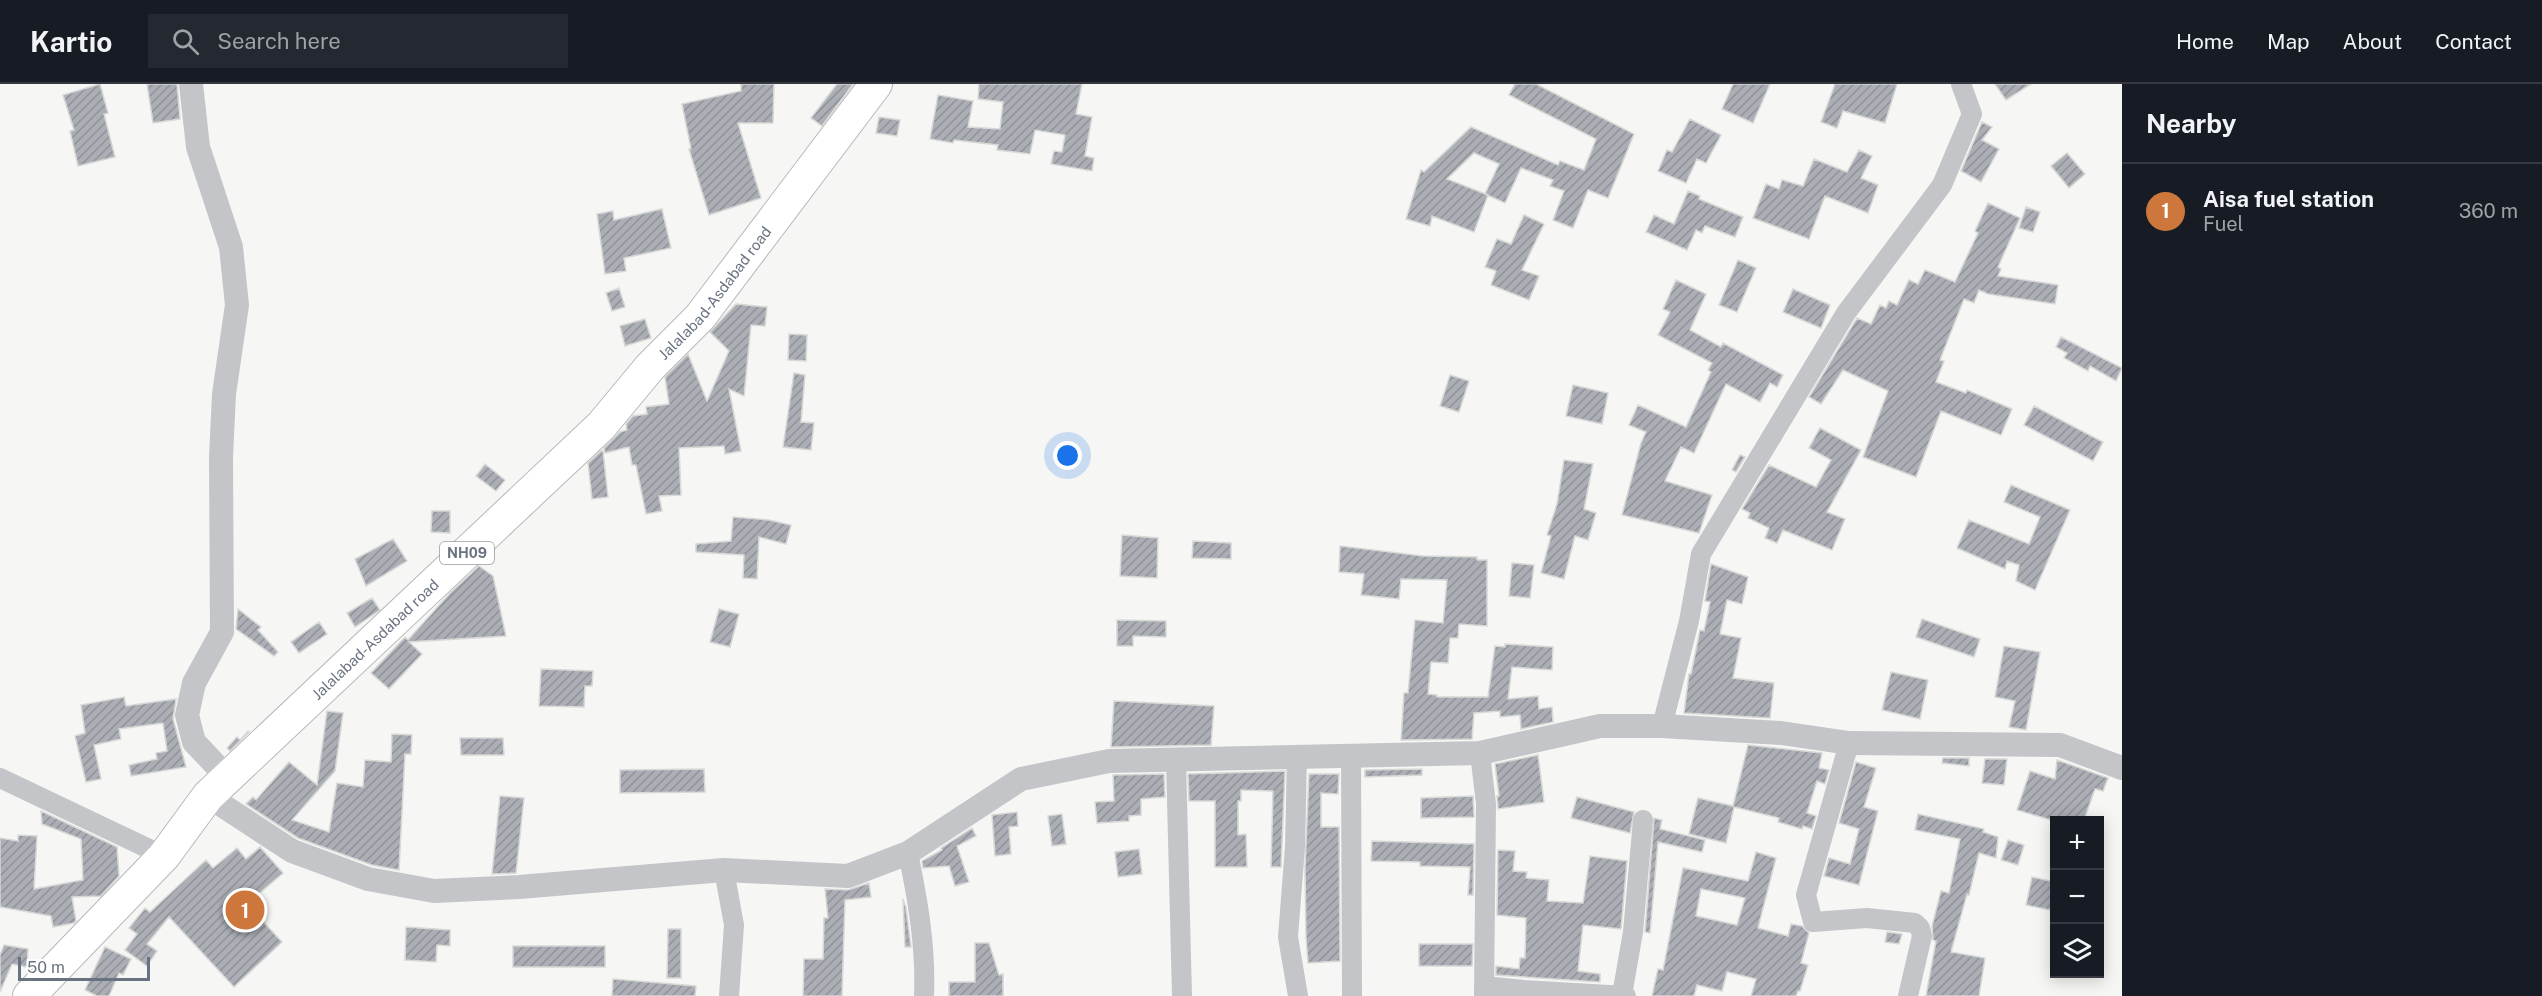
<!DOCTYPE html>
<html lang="en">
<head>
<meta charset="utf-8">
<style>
  :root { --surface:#171b24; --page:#242831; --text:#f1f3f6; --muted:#9ea1a6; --line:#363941; --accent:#ce773d }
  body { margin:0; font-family:"Public Sans",sans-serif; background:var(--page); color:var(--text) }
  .controls { position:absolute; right:18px; bottom:18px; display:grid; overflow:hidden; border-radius:0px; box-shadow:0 3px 15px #0003 }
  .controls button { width:54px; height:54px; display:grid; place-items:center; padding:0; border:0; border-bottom:2px solid var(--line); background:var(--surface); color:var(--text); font:30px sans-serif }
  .scale { position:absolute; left:18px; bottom:15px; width:132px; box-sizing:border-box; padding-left:6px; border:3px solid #697281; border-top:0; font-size:16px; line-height:21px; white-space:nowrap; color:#697281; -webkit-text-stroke:4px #fff; paint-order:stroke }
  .you { position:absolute; left:1068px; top:372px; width:21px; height:21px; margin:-15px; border:4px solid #fff; border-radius:50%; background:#1a73e8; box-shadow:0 0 0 9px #1a73e833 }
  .badge { display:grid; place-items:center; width:39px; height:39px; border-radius:50%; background:var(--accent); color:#fff; font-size:20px; font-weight:700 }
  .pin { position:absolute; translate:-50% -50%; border:3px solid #fff; box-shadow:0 2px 6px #0006 }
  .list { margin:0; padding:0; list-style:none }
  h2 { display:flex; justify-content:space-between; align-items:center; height:78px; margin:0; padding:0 24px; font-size:26px }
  h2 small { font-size:20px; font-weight:400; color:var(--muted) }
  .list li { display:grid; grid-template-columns:39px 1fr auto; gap:18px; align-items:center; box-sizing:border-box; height:96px; padding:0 24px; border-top:2px solid var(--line) }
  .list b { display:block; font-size:22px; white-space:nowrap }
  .list p { margin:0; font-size:20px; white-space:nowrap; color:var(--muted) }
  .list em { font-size:20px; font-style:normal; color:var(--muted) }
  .icon { flex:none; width:33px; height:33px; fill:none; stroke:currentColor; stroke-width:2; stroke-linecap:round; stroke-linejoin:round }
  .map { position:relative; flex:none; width:2122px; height:912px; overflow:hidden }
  header { display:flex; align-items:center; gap:36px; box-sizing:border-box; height:84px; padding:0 30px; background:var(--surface); border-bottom:2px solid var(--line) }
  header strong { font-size:28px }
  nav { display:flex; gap:33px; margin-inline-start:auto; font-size:21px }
  .search { width:420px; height:54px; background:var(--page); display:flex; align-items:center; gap:15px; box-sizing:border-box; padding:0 21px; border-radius:0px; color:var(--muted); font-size:22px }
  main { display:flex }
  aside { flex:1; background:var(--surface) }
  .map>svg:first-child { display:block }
  .building { fill:url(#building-hatch); stroke:#d8d8d6; stroke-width:1.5; fill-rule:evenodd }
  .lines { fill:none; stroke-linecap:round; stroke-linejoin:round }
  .primary-casing { stroke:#b6b8bc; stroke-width:34 }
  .minor { stroke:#c3c5c8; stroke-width:20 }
  .tertiary { stroke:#c3c5c8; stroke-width:24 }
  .primary { stroke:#fff; stroke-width:32 }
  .labels { text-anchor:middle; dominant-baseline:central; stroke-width:6; stroke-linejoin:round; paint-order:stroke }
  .shield { fill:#fff; stroke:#969ca7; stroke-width:1.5 }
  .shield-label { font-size:14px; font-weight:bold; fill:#697281 }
  .street-label { font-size:15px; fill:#697281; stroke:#fff }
</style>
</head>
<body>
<header>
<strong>Kartio</strong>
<div class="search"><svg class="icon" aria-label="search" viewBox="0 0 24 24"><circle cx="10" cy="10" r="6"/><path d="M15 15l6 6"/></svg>Search here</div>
<nav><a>Home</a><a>Map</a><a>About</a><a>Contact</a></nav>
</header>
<main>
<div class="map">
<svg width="2122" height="912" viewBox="0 0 2122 912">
  <defs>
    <pattern id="building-hatch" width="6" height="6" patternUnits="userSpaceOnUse" patternTransform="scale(1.5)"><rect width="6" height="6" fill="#abafb5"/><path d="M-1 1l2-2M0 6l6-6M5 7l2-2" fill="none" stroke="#8f9399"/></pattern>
  </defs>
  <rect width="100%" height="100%" fill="#f6f6f4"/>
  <!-- building -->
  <path class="building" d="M 100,0 L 108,29 L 104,30 L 115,73 L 78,82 L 70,47 L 74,46 L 63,11 Z
    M 147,0 L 177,0 L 180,35 L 153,39 Z
    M 741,0 L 774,0 L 773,39 L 738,39 L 761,114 L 709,131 L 689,65 L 691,65 L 682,20 L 741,7 Z
    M 837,0 L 853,0 L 822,42 L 811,34 Z
    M 979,0 L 1082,0 L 1076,30 L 1092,33 L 1085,72 L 1094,74 L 1092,87 L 1051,80 L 1054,67 L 1062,68 L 1065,51 L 1035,46 L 1030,70 L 997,66 L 998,61 L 954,56 L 953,59 L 930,55 L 938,11 L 973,17 L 968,43 L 1000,45 L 1003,18 L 978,15 Z
    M 1515,0 L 1536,0 L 1634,50 L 1608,114 L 1588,106 L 1573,144 L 1553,136 L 1564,107 L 1550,102 L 1553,96 L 1521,84 L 1505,119 L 1485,110 L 1499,80 L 1474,69 L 1447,95 L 1488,111 L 1474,148 L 1432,132 L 1430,142 L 1406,135 L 1421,86 L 1424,88 L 1471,43 L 1558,81 L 1560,77 L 1584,86 L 1596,55 L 1509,11 Z
    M 1733,0 L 1770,0 L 1753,39 L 1722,25 Z
    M 1835,0 L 1897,0 L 1885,39 L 1843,27 L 1837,44 L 1821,38 Z
    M 1995,0 L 2031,0 L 2006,16 Z
    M 879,33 L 900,36 L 897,52 L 876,49 Z
    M 1690,35 L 1721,51 L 1706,79 L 1697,75 L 1686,99 L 1658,87 L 1667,66 L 1672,68 Z
    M 1982,38 L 1992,43 L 1982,56 L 1999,65 L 1981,98 L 1961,87 Z
    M 1859,66 L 1872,72 L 1861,94 L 1878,101 L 1868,129 L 1825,112 L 1809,155 L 1753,134 L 1766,100 L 1779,105 L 1782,96 L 1803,102 L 1814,75 L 1847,88 Z
    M 2067,69 L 2085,90 L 2069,104 L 2051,82 Z
    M 1688,107 L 1700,112 L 1699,115 L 1743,133 L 1735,153 L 1705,142 L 1702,149 L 1696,146 L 1687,166 L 1646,148 L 1654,131 L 1674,140 Z
    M 1988,119 L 2020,134 L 1998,183 L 2001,185 L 1998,192 L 2058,201 L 2055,220 L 1988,210 L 1979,206 L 1974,219 L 1964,215 L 1940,276 L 1944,277 L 1936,298 L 1966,309 L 1967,306 L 2012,325 L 2001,351 L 1941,327 L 1916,393 L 1863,373 L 1888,307 L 1843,286 L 1821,320 L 1809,313 L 1857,234 L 1871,240 L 1880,221 L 1886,224 L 1889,217 L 1897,221 L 1909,196 L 1918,200 L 1925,186 L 1955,198 L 1978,149 L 1975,147 Z
    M 2026,123 L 2040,128 L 2033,148 L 2019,144 Z
    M 662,125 L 671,164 L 624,174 L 626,187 L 605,190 L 597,130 L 613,127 L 614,136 Z
    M 1524,131 L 1544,140 L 1522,186 L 1539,192 L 1529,216 L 1491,201 L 1496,187 L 1485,183 L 1497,155 L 1511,160 Z
    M 1738,176 L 1756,184 L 1737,228 L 1719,221 Z
    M 1676,196 L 1706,210 L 1690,246 L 1721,263 L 1723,259 L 1783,291 L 1777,303 L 1770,299 L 1760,318 L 1726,300 L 1694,369 L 1681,363 L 1665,397 L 1712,411 L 1699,449 L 1622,431 L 1641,359 L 1646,348 L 1629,341 L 1638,321 L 1686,343 L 1711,288 L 1708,286 L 1712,279 L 1658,251 L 1670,228 L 1663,225 Z
    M 619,204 L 625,223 L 612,227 L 606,209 Z
    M 1793,205 L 1830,221 L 1821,244 L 1783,228 Z
    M 736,220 L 767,223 L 765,242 L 751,241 L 744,312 L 729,305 L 741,367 L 725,370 L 724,362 L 679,364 L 681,411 L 659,412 L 662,427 L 646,430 L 636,381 L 632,381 L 629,363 L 605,369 L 604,364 L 620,348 L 627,346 L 626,340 L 633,332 L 647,330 L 646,323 L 669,320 L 665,293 L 688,270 L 707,317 L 729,267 L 710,248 Z
    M 645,235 L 651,254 L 625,262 L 620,242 Z
    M 789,250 L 807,251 L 806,277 L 788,276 Z
    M 2061,253 L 2122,284 L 2116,297 L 2090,282 L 2088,287 L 2064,274 L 2067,269 L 2056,263 Z
    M 794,289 L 805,291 L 801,338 L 814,339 L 811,366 L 783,363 Z
    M 1450,291 L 1469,297 L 1459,328 L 1440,322 Z
    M 1573,301 L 1608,309 L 1602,340 L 1566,332 Z
    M 2034,322 L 2103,358 L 2093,377 L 2024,341 Z
    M 1820,344 L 1861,366 L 1827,428 L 1845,435 L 1832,466 L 1783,446 L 1777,459 L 1765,454 L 1769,444 L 1748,434 L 1750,429 L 1742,425 L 1769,381 L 1816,403 L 1831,376 L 1809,364 Z
    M 601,367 L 603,367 L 608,413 L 592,415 L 588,379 Z
    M 1740,371 L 1745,373 L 1736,388 L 1732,386 Z
    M 1564,376 L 1593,380 L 1584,425 L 1596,429 L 1588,456 L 1575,452 L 1564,495 L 1541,489 L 1551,452 L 1547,451 L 1557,420 Z
    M 485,380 L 505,396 L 496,407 L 476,392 Z
    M 2011,401 L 2070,426 L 2035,506 L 2016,497 L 2019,481 L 2007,477 L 2005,485 L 1957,464 L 1969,436 L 2029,460 L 2040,433 L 2004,418 Z
    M 432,427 L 450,427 L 450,449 L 431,448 Z
    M 733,433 L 769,436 L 791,441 L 786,460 L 759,453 L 757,495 L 743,494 L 744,471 L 696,468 L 696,460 L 731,457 Z
    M 1122,451 L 1158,454 L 1157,494 L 1120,492 Z
    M 393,455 L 407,477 L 366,502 L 355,475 Z
    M 1193,457 L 1231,459 L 1231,475 L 1192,474 Z
    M 1340,462 L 1423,472 L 1477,473 L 1477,476 L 1487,476 L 1487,542 L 1459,540 L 1458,554 L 1450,554 L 1448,579 L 1431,578 L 1428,610 L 1437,611 L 1437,613 L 1488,613 L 1495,562 L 1505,563 L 1505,560 L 1553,563 L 1552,586 L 1512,583 L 1508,615 L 1538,612 L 1539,625 L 1552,623 L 1553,638 L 1521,645 L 1520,631 L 1500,633 L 1500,627 L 1474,629 L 1472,655 L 1401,656 L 1404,609 L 1408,609 L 1415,536 L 1443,539 L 1447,496 L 1401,495 L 1399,515 L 1361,511 L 1364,490 L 1339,488 Z
    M 1512,479 L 1534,481 L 1530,514 L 1509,512 Z
    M 1711,480 L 1748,493 L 1742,520 L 1727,516 L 1720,550 L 1741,554 L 1733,594 L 1774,599 L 1770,634 L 1684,629 L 1689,590 L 1691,590 L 1700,546 L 1704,547 L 1710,518 L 1705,517 Z
    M 479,482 L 493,492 L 506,552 L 409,558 L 422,570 L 389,605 L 371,589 L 405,553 L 408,556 L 450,509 Z
    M 372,514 L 380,526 L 355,543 L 347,529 Z
    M 238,525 L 261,543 L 258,546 L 278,568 L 274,572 L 236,545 Z
    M 719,525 L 739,530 L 730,563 L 710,558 Z
    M 1922,535 L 1980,555 L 1974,573 L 1916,553 Z
    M 1117,536 L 1166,537 L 1166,553 L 1133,552 L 1133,562 L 1117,562 Z
    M 319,538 L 327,550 L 299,569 L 291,558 Z
    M 2004,562 L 2040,568 L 2026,646 L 2009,643 L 2015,617 L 1995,613 Z
    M 541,585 L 593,587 L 592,602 L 585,602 L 584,623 L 539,622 Z
    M 1891,588 L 1928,596 L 1920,635 L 1882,626 Z
    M 124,613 L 126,622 L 176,615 L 173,635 L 186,683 L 131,692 L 129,681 L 157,675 L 156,669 L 167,667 L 163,639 L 119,645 L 121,655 L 94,661 L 101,695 L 86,698 L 75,652 L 85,649 L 81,621 Z
    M 1114,617 L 1214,622 L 1211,661 L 1111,663 Z
    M 327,627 L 343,629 L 335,687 L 292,736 L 329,748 L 337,699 L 363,703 L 365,676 L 391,678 L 392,650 L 412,651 L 411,670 L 405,670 L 399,786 L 372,781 L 298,754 L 246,720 L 253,713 L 256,716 L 289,678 L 317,701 Z
    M 248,647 L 249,648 L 230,667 L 227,664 L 237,653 L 240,656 Z
    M 460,654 L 503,654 L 504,671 L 461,671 Z
    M 1748,661 L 1822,669 L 1819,684 L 1829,686 L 1825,700 L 1817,697 L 1807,729 L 1816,732 L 1812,745 L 1803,742 L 1802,745 L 1778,738 L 1779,734 L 1734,723 L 1726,759 L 1689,750 L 1698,714 L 1733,722 Z
    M 1538,671 L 1544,718 L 1498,725 L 1497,712 L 1499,712 L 1495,680 Z
    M 1943,674 L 1969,674 L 1969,682 L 1942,679 Z
    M 1985,675 L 2007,675 L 2004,701 L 1982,699 Z
    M 2057,676 L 2108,694 L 2103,707 L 2095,705 L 2084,736 L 2051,736 L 2017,726 L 2030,687 L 2055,695 Z
    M 1856,678 L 1876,684 L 1864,723 L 1878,727 L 1859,801 L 1824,792 L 1829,774 L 1850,780 L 1859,745 L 1839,739 Z
    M 704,685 L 705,708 L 620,709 L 620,686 Z
    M 1422,685 L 1422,691 L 1365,693 L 1365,686 Z
    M 1285,687 L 1281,783 L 1271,783 L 1273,707 L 1241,706 L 1241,717 L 1238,717 L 1238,751 L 1246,750 L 1247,783 L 1215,783 L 1215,717 L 1189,717 L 1188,690 Z
    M 1164,690 L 1165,713 L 1141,715 L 1141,731 L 1129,732 L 1129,737 L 1097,739 L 1095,718 L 1114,717 L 1113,691 Z
    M 1309,690 L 1339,690 L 1338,710 L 1321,709 L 1321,743 L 1339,743 L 1340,877 L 1308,879 L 1306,853 L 1305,784 Z
    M 500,712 L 524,714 L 516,789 L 492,790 Z
    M 1473,712 L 1474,733 L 1421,734 L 1421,714 Z
    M 1577,713 L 1634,728 L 1630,749 L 1571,734 Z
    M 41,727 L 117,763 L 119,792 L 101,812 L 72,813 L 76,837 L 74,839 L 53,843 L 51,832 L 0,823 L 0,754 L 18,757 L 18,751 L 37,752 L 34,805 L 83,796 L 81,755 L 42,740 Z
    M 1017,728 L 1018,742 L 1009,743 L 1011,770 L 995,772 L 992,731 Z
    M 1062,730 L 1066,760 L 1052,762 L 1048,732 Z
    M 1918,730 L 1984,745 L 1983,748 L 1998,753 L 1996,774 L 1979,769 L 1969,811 L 1967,810 L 1951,868 L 1985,874 L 1979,912 L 1926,912 L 1936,857 L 1933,856 L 1932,842 L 1941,807 L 1949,809 L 1960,755 L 1915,746 Z
    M 1654,734 L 1662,736 L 1660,745 L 1705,756 L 1702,768 L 1658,758 L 1650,849 L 1645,848 Z
    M 972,744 L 976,752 L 957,762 L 969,798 L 955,802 L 949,782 L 923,784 L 922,777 L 942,766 L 941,764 Z
    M 2008,756 L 2024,761 L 2018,781 L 2001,776 Z
    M 1372,757 L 1474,760 L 1473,811 L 1468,811 L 1470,783 L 1420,782 L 1420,778 L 1371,777 Z
    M 260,763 L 283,789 L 247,820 L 282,858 L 234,903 L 169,833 L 147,860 L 157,867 L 147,882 L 125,866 L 137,850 L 129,844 L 145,824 L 150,828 L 206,776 L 213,784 L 237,764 L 246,775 Z
    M 1139,765 L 1142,790 L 1118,793 L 1115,768 Z
    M 1498,766 L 1515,767 L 1513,787 L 1527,788 L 1526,794 L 1549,796 L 1547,817 L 1583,819 L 1590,772 L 1627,777 L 1621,845 L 1583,841 L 1578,887 L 1600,890 L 1600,898 L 1496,891 L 1496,882 L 1519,885 L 1520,874 L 1525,874 L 1526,834 L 1497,831 Z
    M 1756,768 L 1776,774 L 1758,844 L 1788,852 L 1791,840 L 1802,842 L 1809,849 L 1801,879 L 1808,881 L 1800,907 L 1798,907 L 1796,912 L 1751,912 L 1756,895 L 1727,888 L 1722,907 L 1697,901 L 1694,912 L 1652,912 L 1658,885 L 1663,886 L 1683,784 L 1748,797 ZM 1701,805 L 1745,814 L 1737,841 L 1696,832 Z
    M 2032,793 L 2055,798 L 2050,826 L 2026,821 Z
    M 869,799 L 871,813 L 845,816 L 842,912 L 803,912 L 804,875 L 823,875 L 824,834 L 828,834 L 825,805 L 848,806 Z
    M 903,815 L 906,824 L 911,863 L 905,863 Z
    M 406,843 L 450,846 L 450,862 L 437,861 L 436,878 L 405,876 Z
    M 668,845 L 681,845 L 681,894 L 667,894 Z
    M 1887,848 L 1902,850 L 1899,860 L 1885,858 Z
    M 975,859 L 989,859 L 999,891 L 1003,890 L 1003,912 L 949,912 L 949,898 L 975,898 Z
    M 1419,860 L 1473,860 L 1472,882 L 1419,882 Z
    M 4,861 L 28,865 L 27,883 L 12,880 L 0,908 L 0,871 Z
    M 513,862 L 605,862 L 605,883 L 513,883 Z
    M 105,863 L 131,875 L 123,891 L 119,889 L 109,912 L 97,912 L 85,906 Z
    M 613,895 L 696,902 L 695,912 L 612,912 Z"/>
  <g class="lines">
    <defs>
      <g id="primary">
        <path id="s1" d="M 29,912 L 164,772 L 208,712 L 601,342 L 650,283 L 700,233 L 876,0"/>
      </g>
    </defs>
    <!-- primary casing -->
    <use href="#primary" class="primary-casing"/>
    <!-- minor -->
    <path class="minor" d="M 1662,642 L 1689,537 L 1701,470 L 1846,229 L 1942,101 L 1972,30 L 1961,0
      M 1849,659 L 1806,811 L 1813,838 L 1867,834 L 1915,839 L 1920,844 L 1922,852 L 1908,912
      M 1480,669 L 1486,720 L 1484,912
      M 1351,672 L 1352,912
      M 1297,673 L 1295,763 L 1288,853 L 1298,912
      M 1176,676 L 1182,912
      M 0,694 L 164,772
      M 908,769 C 918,817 926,863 924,912
      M 724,786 L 734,841 L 729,912
      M 1484,902 L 1524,906 L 1626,912
      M 1622,911 L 1633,848 L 1643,736"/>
    <!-- tertiary -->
    <path class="tertiary" d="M 191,0 L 198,63 L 231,163 L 237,221 L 224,310 L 221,373 L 222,548 L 194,599 L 187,631 L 194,658 L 227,693
      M 208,712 L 292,767 L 368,795 L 434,807 L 519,803 L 724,786 L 848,792 L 908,769 L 1021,695 L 1109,677 L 1480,669 L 1600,642 L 1662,642 L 1781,649 L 1849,659 L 2060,661 L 2122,684"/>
    <!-- primary -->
    <use href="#primary" class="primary"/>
  </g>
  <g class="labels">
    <!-- shield labels -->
    <rect class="shield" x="440" y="458" width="54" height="22" rx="4.5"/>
    <g class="shield-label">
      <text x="467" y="469">NH09</text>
    </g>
    <!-- street labels -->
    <g class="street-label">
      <text stroke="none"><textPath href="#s1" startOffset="984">Jalalabad-Asdabad road</textPath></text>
      <text stroke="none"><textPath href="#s1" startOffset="498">Jalalabad-Asdabad road</textPath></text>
    </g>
  </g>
</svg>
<div class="controls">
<button>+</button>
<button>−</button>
<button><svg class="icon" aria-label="layers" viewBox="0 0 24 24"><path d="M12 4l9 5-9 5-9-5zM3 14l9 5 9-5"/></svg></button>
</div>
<div class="scale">50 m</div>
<div class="you"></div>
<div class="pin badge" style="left:245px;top:826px">1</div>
</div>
<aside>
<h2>Nearby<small></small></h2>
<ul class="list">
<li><span class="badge">1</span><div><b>Aisa fuel station</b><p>Fuel</p></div><em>360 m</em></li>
</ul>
</aside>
</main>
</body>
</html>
